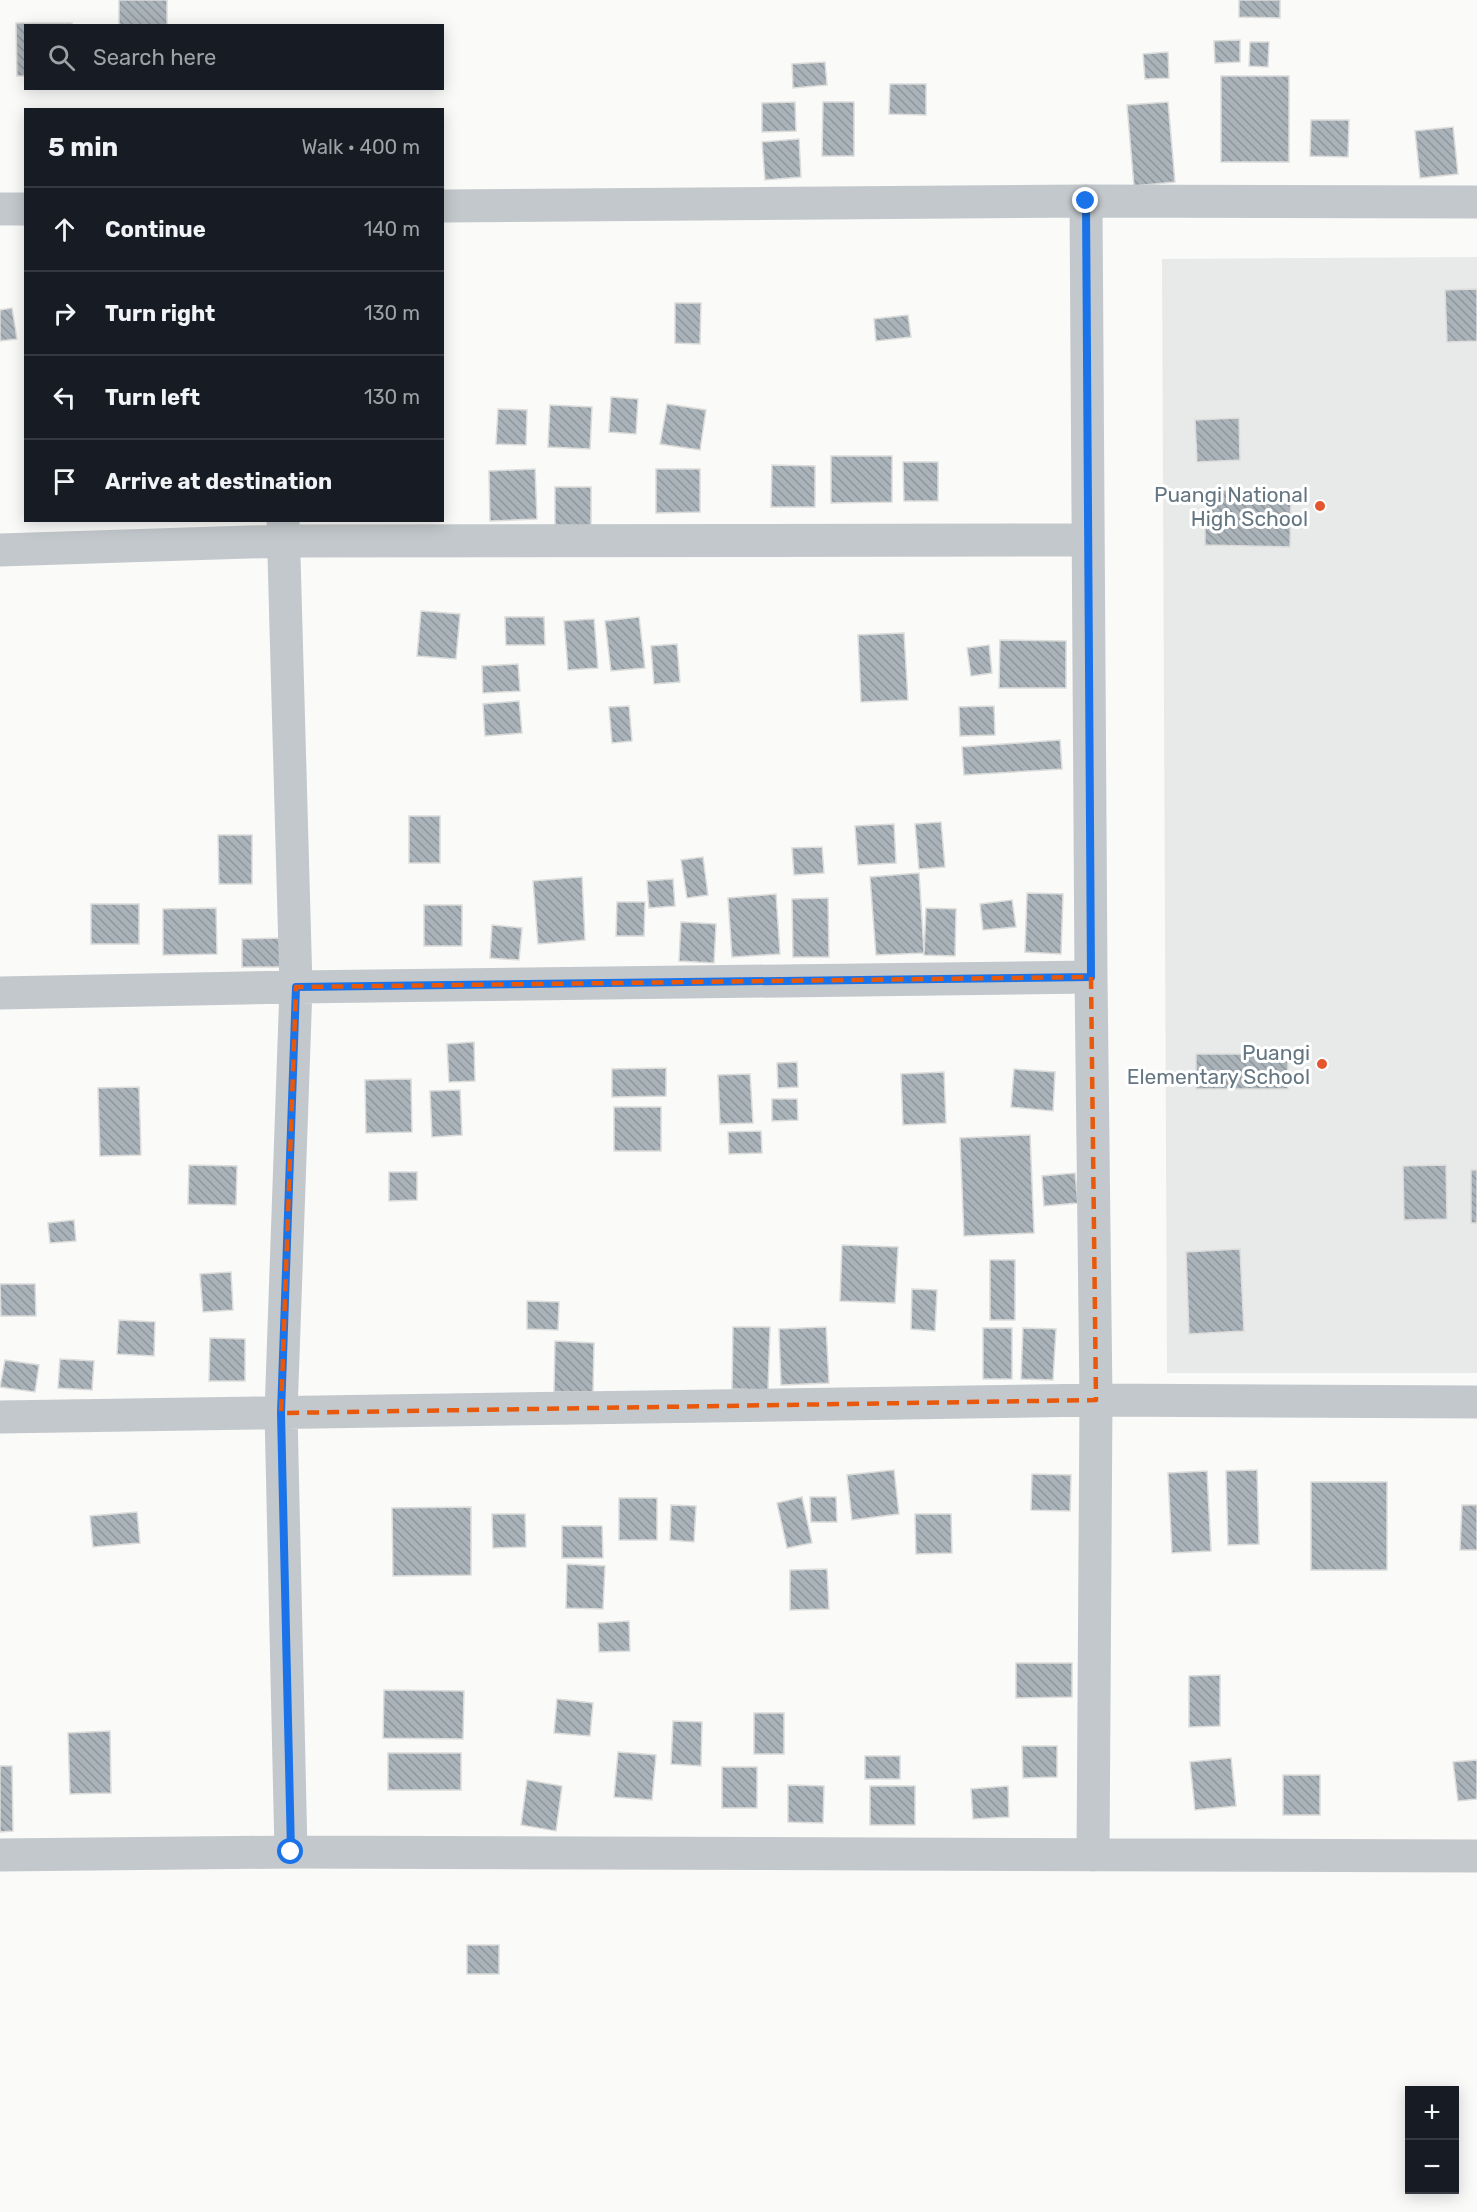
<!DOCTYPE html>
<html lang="en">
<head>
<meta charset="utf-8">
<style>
  :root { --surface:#171b24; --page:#20242c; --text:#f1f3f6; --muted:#9ea1a6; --line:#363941 }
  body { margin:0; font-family:Rubik,sans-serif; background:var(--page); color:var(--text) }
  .controls { position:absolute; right:18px; bottom:18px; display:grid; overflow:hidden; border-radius:0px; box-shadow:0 3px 15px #0003 }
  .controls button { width:54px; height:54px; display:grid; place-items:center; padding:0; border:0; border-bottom:2px solid var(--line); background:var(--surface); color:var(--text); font:30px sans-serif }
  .stop { position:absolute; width:18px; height:18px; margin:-14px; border:4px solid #1a73e8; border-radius:50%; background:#fff }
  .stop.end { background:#1a73e8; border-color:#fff; box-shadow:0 2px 6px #0008 }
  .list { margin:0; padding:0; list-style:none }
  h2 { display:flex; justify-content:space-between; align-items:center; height:78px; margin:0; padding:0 24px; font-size:26px }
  h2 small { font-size:20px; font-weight:400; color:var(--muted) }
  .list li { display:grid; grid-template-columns:39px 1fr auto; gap:18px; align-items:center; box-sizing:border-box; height:84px; padding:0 24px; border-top:2px solid var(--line) }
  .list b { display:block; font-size:22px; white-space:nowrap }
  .list em { font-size:20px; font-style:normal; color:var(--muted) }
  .icon { flex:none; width:33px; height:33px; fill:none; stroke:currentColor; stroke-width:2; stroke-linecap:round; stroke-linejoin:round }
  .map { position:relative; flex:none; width:1477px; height:2212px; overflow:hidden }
  .search { position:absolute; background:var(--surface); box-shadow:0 3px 15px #0003; left:24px; top:24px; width:420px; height:66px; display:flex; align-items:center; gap:15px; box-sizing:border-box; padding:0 21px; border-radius:0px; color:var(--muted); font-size:22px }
  .panel { position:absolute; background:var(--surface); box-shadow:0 3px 15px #0003; left:24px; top:108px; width:420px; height:414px; border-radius:0px }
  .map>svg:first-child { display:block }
  .built { fill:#e8e9e9 }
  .building { fill:url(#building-back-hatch); stroke:#dcdcda; stroke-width:1.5 }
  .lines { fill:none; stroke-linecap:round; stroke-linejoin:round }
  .street { stroke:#c3c8cc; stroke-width:33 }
  .route { stroke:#1a73e8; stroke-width:8 }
  .marked { fill:none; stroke:#e8590c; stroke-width:4.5; stroke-dasharray:12 8; stroke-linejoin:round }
  .poi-dot { fill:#e4572e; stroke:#fff; stroke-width:2 }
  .labels { text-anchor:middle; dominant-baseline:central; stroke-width:6; stroke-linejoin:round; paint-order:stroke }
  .poi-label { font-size:21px; fill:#657683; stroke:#fff; text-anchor:end }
</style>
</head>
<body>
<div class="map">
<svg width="1477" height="2212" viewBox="0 0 1477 2212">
  <defs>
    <pattern id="building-back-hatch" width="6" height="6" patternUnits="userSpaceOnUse" patternTransform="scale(1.5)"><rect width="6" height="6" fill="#aab3b9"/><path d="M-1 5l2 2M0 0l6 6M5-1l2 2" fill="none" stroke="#8e969c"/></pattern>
  </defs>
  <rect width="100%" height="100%" fill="#fafaf8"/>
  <!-- built -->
  <path class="built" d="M 1477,257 L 1477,1373 L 1167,1373 L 1162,259 Z"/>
  <!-- building -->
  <path class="building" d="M 119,0 L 167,0 L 167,26 L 119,26 Z
    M 1239,0 L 1280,0 L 1280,18 L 1239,17 Z
    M 16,23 L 72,23 L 72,26 L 26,26 L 26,76 L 17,76 Z
    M 1240,40 L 1240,62 L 1215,63 L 1214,41 Z
    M 1250,42 L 1269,42 L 1268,67 L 1249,66 Z
    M 1168,52 L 1169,78 L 1145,79 L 1143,54 Z
    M 825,62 L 827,85 L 793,88 L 792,64 Z
    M 1221,76 L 1289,76 L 1289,162 L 1221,162 Z
    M 890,84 L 926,84 L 926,115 L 889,114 Z
    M 795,102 L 796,131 L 762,132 L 762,103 Z
    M 823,102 L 854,102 L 854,156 L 822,156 Z
    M 1168,102 L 1175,182 L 1134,186 L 1127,105 Z
    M 1311,120 L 1349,120 L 1348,157 L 1310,156 Z
    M 1453,127 L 1458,174 L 1420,178 L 1415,131 Z
    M 799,139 L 801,177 L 765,180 L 762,142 Z
    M 1477,289 L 1477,341 L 1447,342 L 1445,290 Z
    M 675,303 L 701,303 L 700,344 L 675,343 Z
    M 12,308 L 17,339 L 0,341 L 0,310 Z
    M 908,315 L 911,337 L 876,341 L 874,319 Z
    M 611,397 L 638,399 L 636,434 L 609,432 Z
    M 667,404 L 706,410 L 700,450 L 660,444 Z
    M 550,405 L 592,407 L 590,449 L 548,447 Z
    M 498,409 L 527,410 L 526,445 L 496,444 Z
    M 1239,418 L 1240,460 L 1197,462 L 1195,420 Z
    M 831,456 L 892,456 L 892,502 L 831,503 Z
    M 903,462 L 938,462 L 938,501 L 904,501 Z
    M 772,465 L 815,466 L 815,507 L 771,507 Z
    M 535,469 L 537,519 L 490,521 L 489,471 Z
    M 656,469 L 700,469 L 700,512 L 656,513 Z
    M 555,487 L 591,487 L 591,530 L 555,530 Z
    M 1205,490 L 1291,491 L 1290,547 L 1205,545 Z
    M 421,611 L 460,614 L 456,659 L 417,656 Z
    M 505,617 L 544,617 L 545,645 L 506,645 Z
    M 639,617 L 645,668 L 611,671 L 605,621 Z
    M 594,619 L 598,668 L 568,670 L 564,621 Z
    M 904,633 L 908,700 L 861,702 L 858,635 Z
    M 1000,640 L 1066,641 L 1066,688 L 999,688 Z
    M 677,644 L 680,682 L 654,684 L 651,646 Z
    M 989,645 L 992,673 L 971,676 L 967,648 Z
    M 518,664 L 520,691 L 483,693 L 482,666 Z
    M 519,701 L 522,733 L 485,736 L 483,704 Z
    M 629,706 L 632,741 L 612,743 L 609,707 Z
    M 994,706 L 995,735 L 960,736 L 959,707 Z
    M 1060,740 L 1062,769 L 964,775 L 962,747 Z
    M 409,816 L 440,816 L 440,863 L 409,863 Z
    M 941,822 L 945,867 L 919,869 L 915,824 Z
    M 894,824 L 896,863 L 858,865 L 855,826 Z
    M 218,835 L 252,835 L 252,884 L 219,884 Z
    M 822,847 L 824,873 L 794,875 L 792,848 Z
    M 703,857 L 708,895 L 687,898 L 681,860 Z
    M 919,873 L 924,953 L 876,955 L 870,877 Z
    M 582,877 L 585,940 L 538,944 L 533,881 Z
    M 673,879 L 675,906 L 649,908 L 647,881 Z
    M 1027,893 L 1063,894 L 1061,954 L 1025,952 Z
    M 776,894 L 780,954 L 732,957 L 728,898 Z
    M 828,898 L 829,957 L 793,957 L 792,899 Z
    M 1012,900 L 1016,927 L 983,930 L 980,904 Z
    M 617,902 L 645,902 L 644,936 L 616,936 Z
    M 91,904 L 139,904 L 139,944 L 91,944 Z
    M 424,905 L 462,905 L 462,946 L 424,946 Z
    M 216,908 L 217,954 L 163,955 L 163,909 Z
    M 926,908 L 956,909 L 955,956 L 924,955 Z
    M 681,922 L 716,924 L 714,963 L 679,961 Z
    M 492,925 L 522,928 L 519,960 L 490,958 Z
    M 281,938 L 281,967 L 242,967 L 242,939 Z
    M 474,1042 L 475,1081 L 449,1082 L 447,1044 Z
    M 1196,1054 L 1288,1054 L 1288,1089 L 1196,1089 Z
    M 797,1062 L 798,1087 L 778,1088 L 777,1063 Z
    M 666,1068 L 666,1096 L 612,1097 L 612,1069 Z
    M 1014,1069 L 1055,1072 L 1053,1111 L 1011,1107 Z
    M 944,1072 L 946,1123 L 903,1125 L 901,1074 Z
    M 750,1074 L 753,1123 L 720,1124 L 718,1075 Z
    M 411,1079 L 412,1132 L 366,1133 L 365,1080 Z
    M 139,1087 L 141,1155 L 100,1156 L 98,1088 Z
    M 460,1090 L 462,1135 L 432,1137 L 430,1091 Z
    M 772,1099 L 797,1099 L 798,1120 L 772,1121 Z
    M 614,1107 L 661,1107 L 661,1151 L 614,1151 Z
    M 761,1131 L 762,1153 L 729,1154 L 728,1132 Z
    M 1030,1135 L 1034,1233 L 964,1236 L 960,1138 Z
    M 189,1165 L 237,1166 L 236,1205 L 188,1204 Z
    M 1446,1165 L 1447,1219 L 1404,1220 L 1403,1166 Z
    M 1471,1170 L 1477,1170 L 1477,1223 L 1471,1223 Z
    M 389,1172 L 417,1172 L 417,1200 L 389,1201 Z
    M 1075,1173 L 1078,1203 L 1044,1206 L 1042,1176 Z
    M 74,1220 L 76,1241 L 50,1243 L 48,1223 Z
    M 842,1245 L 898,1247 L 895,1303 L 840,1301 Z
    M 1240,1249 L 1244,1331 L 1189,1334 L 1186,1252 Z
    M 990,1260 L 1015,1260 L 1015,1320 L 990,1320 Z
    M 231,1272 L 233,1310 L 203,1312 L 200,1274 Z
    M 0,1284 L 35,1284 L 36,1316 L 1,1316 Z
    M 912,1289 L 937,1290 L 935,1331 L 911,1329 Z
    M 527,1301 L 559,1302 L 558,1330 L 527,1329 Z
    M 119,1320 L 155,1322 L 154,1356 L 117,1354 Z
    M 733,1327 L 770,1327 L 768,1390 L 732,1389 Z
    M 826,1327 L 829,1383 L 781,1385 L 779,1329 Z
    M 983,1328 L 1012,1328 L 1012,1379 L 983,1379 Z
    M 1023,1328 L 1056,1329 L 1053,1380 L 1021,1379 Z
    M 210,1338 L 245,1339 L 245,1381 L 209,1381 Z
    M 555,1341 L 594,1343 L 593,1392 L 554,1392 Z
    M 60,1359 L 94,1361 L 92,1390 L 58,1388 Z
    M 5,1360 L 39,1365 L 35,1392 L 0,1387 Z
    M 894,1470 L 899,1514 L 852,1520 L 847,1475 Z
    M 1257,1470 L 1259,1544 L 1228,1545 L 1226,1471 Z
    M 1207,1471 L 1211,1551 L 1172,1553 L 1168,1473 Z
    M 1032,1474 L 1071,1475 L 1070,1511 L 1031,1510 Z
    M 1311,1482 L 1387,1482 L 1387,1570 L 1311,1570 Z
    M 802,1497 L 812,1543 L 787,1548 L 777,1503 Z
    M 810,1497 L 836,1497 L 837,1522 L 811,1522 Z
    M 619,1498 L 657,1498 L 657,1540 L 619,1540 Z
    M 671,1505 L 696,1506 L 694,1542 L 670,1540 Z
    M 1462,1505 L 1477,1505 L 1477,1550 L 1460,1550 Z
    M 471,1507 L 471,1575 L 393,1576 L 392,1508 Z
    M 137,1512 L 140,1543 L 93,1547 L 90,1516 Z
    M 492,1514 L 525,1514 L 526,1547 L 493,1548 Z
    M 915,1514 L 951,1514 L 952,1553 L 916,1554 Z
    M 562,1526 L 602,1526 L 603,1558 L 562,1558 Z
    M 567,1564 L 605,1566 L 603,1609 L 566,1608 Z
    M 827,1569 L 829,1609 L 790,1610 L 790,1570 Z
    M 629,1621 L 630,1651 L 599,1652 L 598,1623 Z
    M 1016,1663 L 1072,1663 L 1072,1697 L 1016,1698 Z
    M 1220,1675 L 1220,1726 L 1189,1727 L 1189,1676 Z
    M 384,1690 L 464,1691 L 463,1739 L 383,1738 Z
    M 557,1699 L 593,1703 L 590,1736 L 554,1733 Z
    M 754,1713 L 784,1713 L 784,1754 L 754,1754 Z
    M 673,1721 L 702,1722 L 701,1766 L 671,1764 Z
    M 110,1731 L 111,1793 L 70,1794 L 68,1733 Z
    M 1022,1746 L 1057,1746 L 1057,1777 L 1023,1778 Z
    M 618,1752 L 656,1755 L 652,1800 L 614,1797 Z
    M 388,1753 L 461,1753 L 461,1790 L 388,1790 Z
    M 865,1756 L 900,1756 L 900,1779 L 865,1779 Z
    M 1231,1758 L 1236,1806 L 1195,1810 L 1190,1762 Z
    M 1477,1760 L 1477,1799 L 1458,1801 L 1453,1762 Z
    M 0,1766 L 12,1766 L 13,1831 L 0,1832 Z
    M 722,1767 L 757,1767 L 757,1808 L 722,1808 Z
    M 1283,1775 L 1320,1775 L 1320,1815 L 1283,1815 Z
    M 527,1780 L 562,1786 L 556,1831 L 521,1825 Z
    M 788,1785 L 824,1786 L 823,1823 L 788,1822 Z
    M 870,1786 L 915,1786 L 915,1825 L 870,1825 Z
    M 1008,1786 L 1009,1817 L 973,1819 L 971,1789 Z
    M 467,1945 L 499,1945 L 499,1974 L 467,1974 Z"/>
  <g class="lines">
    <!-- street -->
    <path class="street" d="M 1086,201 L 1091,977 L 1096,1400 L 1093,1855
      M 442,206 L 1086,201 L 1477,202
      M 0,209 L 26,209
      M 283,520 L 296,987 L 281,1413 L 291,1852
      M 0,550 L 283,541 L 1088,540
      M 0,993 L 296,987 L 1091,977
      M 0,1417 L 1096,1400 L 1477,1402
      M 0,1855 L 291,1852 L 1477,1856"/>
  </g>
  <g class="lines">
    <!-- route -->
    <path class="route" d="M 291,1852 L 281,1413 L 296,987 L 1091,977 L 1086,201"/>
  </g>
  <!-- marked area -->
  <path class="marked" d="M 1091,977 L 1096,1400 L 281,1413 L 296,987 Z"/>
  <!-- markers -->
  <g class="poi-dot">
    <circle cx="1320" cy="506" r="6"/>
    <circle cx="1322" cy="1064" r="6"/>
  </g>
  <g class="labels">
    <!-- poi labels -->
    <g class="poi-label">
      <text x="1308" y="494">Puangi National<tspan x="1308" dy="24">High School</tspan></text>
      <text x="1310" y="1052">Puangi<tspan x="1310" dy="24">Elementary School</tspan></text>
    </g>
  </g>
</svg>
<div class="controls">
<button>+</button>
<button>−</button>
</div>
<div class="stop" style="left:291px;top:1852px"></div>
<div class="stop end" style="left:1086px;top:201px"></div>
<div class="search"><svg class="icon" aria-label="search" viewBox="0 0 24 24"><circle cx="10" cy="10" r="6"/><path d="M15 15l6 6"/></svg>Search here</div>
<section class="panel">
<h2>5 min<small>Walk · 400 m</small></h2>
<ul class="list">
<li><svg class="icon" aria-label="ahead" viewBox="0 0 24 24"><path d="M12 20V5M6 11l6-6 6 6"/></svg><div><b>Continue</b></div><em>140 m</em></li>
<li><svg class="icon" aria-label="right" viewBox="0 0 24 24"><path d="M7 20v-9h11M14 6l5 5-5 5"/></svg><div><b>Turn right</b></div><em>130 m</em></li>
<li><svg class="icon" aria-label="left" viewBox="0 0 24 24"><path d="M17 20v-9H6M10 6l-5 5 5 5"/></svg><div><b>Turn left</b></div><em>130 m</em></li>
<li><svg class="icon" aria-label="arrive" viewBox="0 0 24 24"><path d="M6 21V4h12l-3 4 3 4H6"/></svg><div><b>Arrive at destination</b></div></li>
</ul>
</section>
</div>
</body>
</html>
